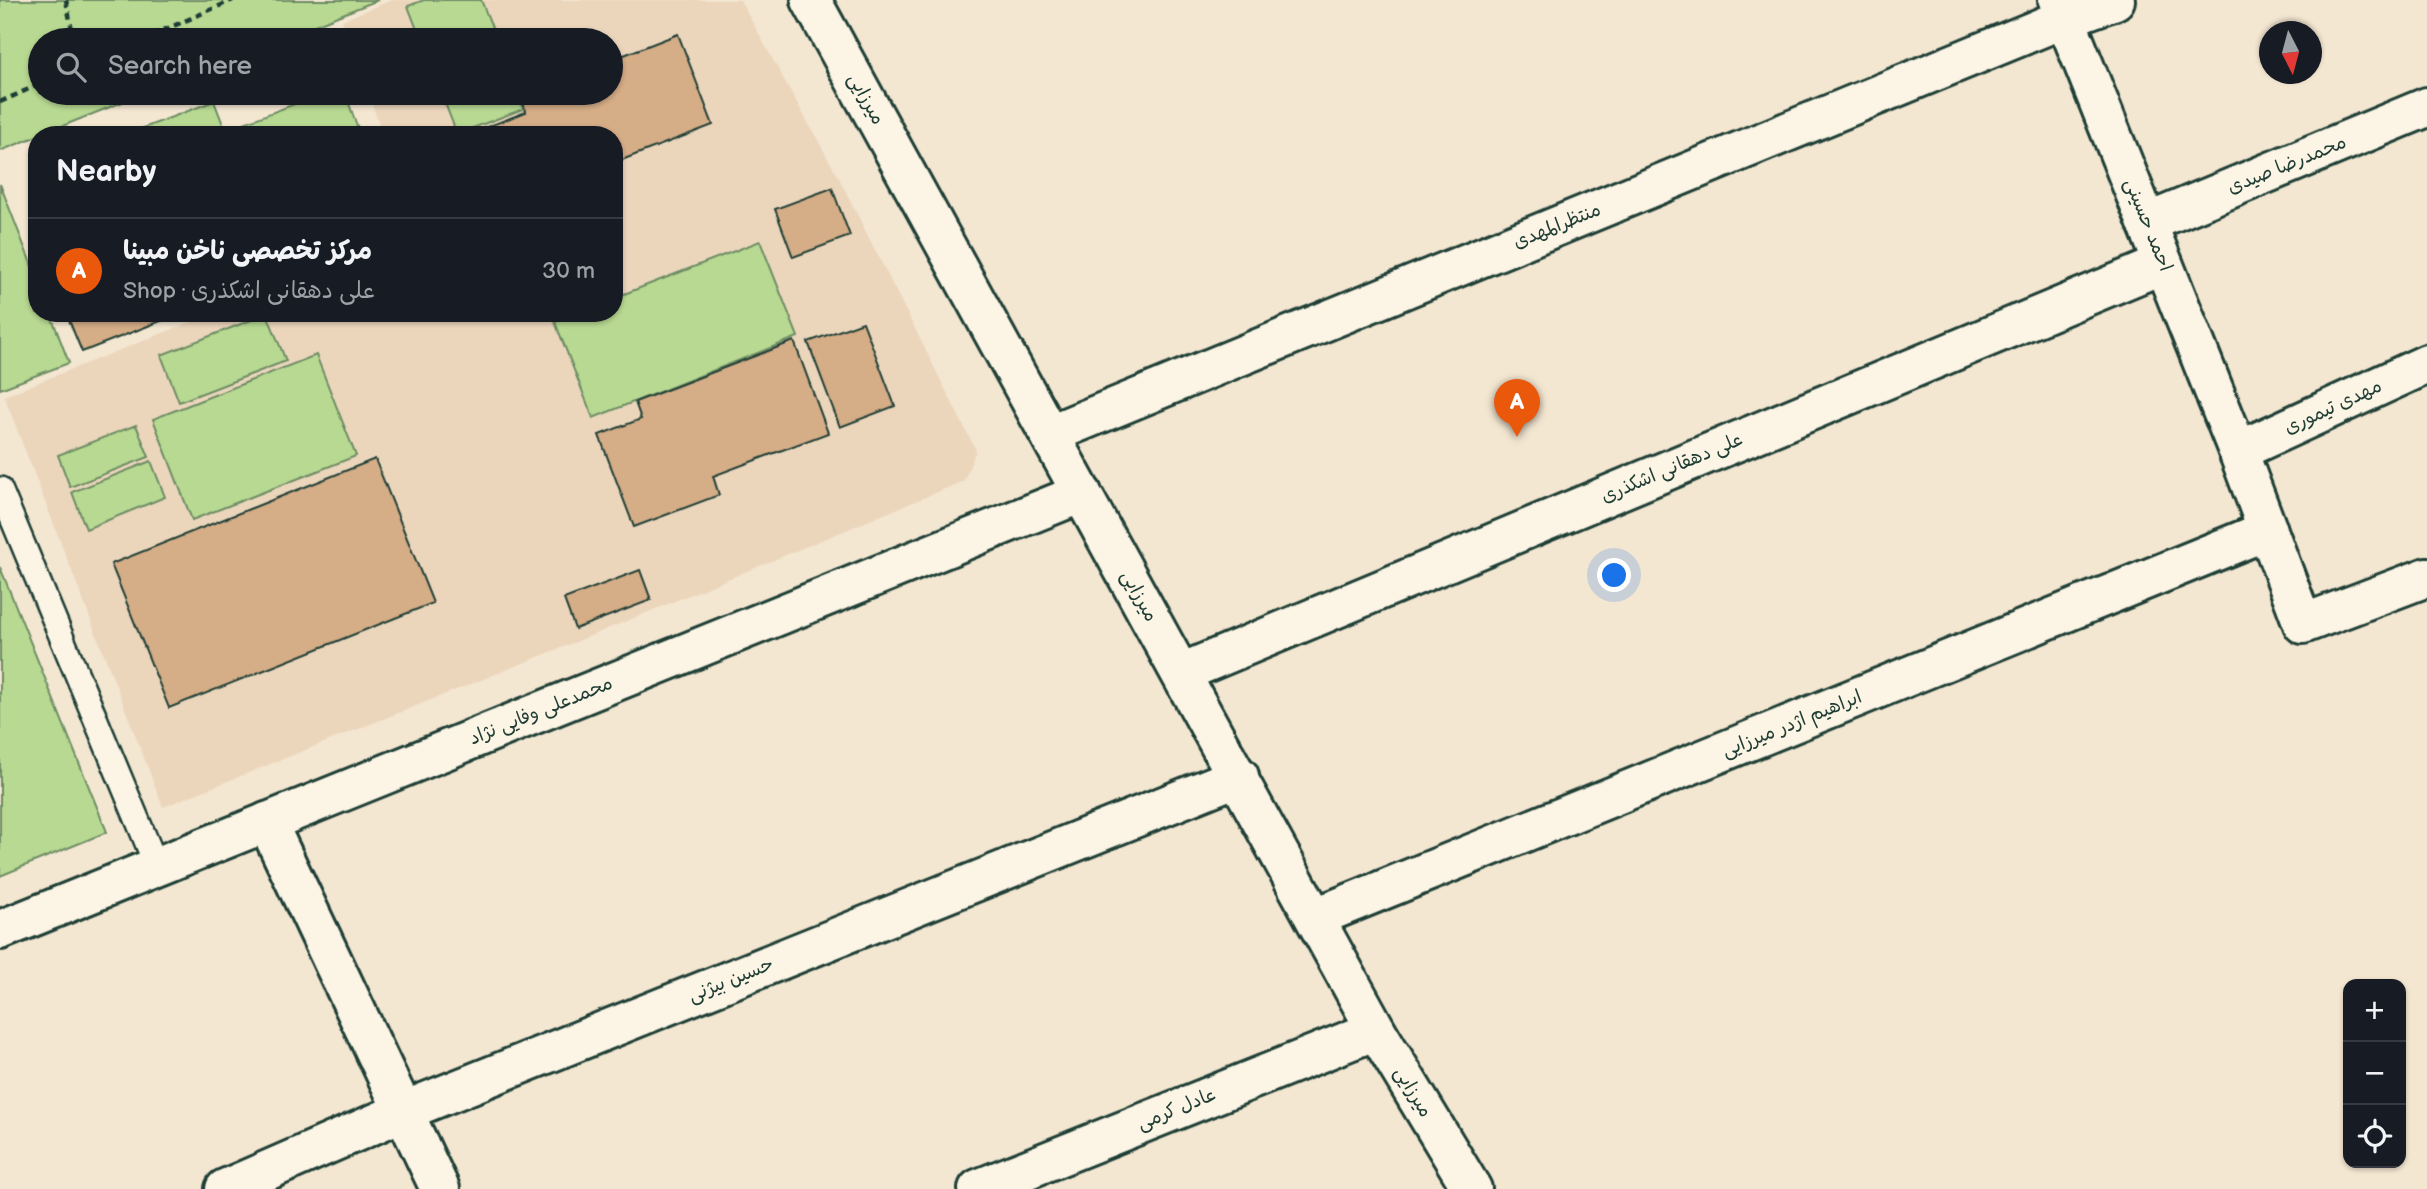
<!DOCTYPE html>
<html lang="en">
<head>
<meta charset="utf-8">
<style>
  :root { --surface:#171b24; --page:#20242c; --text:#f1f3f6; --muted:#9ea1a6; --line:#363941; --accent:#ea580c }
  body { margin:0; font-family:"Balsamiq Sans","Playpen Sans Arabic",sans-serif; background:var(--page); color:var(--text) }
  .controls { position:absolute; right:21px; bottom:21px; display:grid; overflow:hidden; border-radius:14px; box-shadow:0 2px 5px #0004 }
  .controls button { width:63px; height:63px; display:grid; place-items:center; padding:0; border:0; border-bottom:2px solid var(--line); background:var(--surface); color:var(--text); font:35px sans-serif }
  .compass { position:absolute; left:2259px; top:21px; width:63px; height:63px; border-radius:50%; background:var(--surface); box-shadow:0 2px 5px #0004; rotate:174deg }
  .you { position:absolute; left:1615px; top:576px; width:24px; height:24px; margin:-18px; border:5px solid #fff; border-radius:50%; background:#1a73e8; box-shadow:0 0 0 10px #1a73e833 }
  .badge { display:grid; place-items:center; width:46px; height:46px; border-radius:50%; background:var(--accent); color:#fff; font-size:23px; font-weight:700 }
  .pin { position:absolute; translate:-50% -58px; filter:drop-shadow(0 2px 4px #0008) }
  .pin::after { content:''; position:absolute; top:37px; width:24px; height:21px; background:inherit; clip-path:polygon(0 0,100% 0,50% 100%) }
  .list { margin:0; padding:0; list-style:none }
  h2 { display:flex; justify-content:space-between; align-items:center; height:91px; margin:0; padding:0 28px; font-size:30px }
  h2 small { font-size:23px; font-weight:400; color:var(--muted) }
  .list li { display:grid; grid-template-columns:46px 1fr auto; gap:21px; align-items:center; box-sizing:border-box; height:105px; padding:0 28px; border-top:2px solid var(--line) }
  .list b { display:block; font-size:26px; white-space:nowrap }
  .list p { margin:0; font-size:23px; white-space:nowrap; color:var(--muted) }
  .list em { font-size:23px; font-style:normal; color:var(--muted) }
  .icon { flex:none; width:38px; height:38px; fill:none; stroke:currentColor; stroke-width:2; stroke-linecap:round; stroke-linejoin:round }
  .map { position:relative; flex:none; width:2427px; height:1189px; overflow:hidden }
  .search { position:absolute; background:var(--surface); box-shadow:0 2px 5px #0004; left:28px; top:28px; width:595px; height:77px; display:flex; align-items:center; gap:18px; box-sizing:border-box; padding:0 24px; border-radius:38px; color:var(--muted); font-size:26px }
  .panel { position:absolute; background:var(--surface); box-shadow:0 2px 5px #0004; left:28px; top:126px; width:595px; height:196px; border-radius:28px }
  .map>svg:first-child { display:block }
  .built { fill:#ebd6bc }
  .green { fill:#b8d992; stroke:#6c8b63; stroke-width:2 }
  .building { fill:#d5ad87; stroke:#1f3d34; stroke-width:2 }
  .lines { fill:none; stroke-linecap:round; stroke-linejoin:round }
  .lane-casing { stroke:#1f3d34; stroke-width:28 }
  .street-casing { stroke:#1f3d34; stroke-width:44 }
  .secondary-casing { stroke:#1f3d34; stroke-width:44 }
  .path { stroke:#1f3d34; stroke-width:4.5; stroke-dasharray:7 5; stroke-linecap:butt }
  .lane { stroke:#fcf5e5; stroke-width:23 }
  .street { stroke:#fcf5e5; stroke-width:38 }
  .secondary { stroke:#fcf5e5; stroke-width:38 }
  .labels { text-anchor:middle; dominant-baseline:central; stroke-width:5; stroke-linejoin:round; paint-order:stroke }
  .street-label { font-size:19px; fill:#1f3d34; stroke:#fcf5e5 }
</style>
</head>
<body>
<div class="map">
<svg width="2427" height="1189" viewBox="0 0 2427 1189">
  <rect width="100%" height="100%" fill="#f4e7d2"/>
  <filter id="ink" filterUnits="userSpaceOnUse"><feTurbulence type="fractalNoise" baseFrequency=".0143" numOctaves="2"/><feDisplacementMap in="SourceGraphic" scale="14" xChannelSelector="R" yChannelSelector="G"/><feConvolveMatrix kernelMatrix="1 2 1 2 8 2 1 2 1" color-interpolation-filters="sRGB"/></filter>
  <g filter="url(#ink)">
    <!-- built -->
    <path class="built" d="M 392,0 L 740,0 L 840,180 L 976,450 L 964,481 L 576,642 L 163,807 L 4,396 L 213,313 L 614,313 L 614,135 L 383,135 L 368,93 L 611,93 L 611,40 L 349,40 L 342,20 Z"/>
    <!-- green -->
    <path class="green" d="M 0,0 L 378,0 L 277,40 L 40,40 L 40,93 L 145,93 L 0,151 Z
      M 424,0 L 481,0 L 497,40 L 421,40 L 408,6 Z
      M 324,93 L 345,93 L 360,134 L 240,135 L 236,126 Z
      M 441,93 L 517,93 L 523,109 L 457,134 Z
      M 214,101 L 227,135 L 125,135 Z
      M 0,184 L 37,279 L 37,313 L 50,313 L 69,363 L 0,389 Z
      M 760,241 L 798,337 L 593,418 L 555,322 L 576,313 L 614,313 L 614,298 Z
      M 267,314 L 286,361 L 179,402 L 161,355 Z
      M 316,355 L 356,456 L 192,520 L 153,419 Z
      M 136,425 L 149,457 L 70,487 L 58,455 Z
      M 151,461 L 165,497 L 86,529 L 72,492 Z
      M 0,567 L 107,832 L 0,876 Z"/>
    <!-- building -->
    <path class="building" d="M 678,34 L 713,125 L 614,163 L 614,135 L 486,135 L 484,128 L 526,112 L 520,94 L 524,93 L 611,93 L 611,60 Z
      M 832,188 L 850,236 L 793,257 L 775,209 Z
      M 66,313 L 181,313 L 82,352 Z
      M 863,322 L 895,406 L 840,427 L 808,342 Z
      M 794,341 L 828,433 L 713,476 L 719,495 L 634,527 L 599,435 L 641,419 L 635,402 Z
      M 375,459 L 433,603 L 169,708 L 111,564 Z
      M 640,570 L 651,600 L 575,629 L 564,599 Z"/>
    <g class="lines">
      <defs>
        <path id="lane" d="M 0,489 L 157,867"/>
        <path id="street" d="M 2147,223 L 2427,107
          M 1050,434 L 2065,18 L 2115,0
          M 2238,451 L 2303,624 L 2427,577
          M 1181,673 L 2163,264
          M 267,822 L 440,1189
          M 1316,917 L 2268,530
          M 225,1189 L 404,1111 L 1239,776
          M 978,1189 L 1376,1030"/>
        <path id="secondary" d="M 811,0 L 1376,1030 L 1472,1189
          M 2058,0 L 2238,451 L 2427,364
          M 0,930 L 1082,493"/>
      </defs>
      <!-- lane casing -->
      <use href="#lane" class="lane-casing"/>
      <!-- street casing -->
      <use href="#street" class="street-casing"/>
      <!-- secondary casing -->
      <use href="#secondary" class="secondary-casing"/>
      <!-- path -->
      <path class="path" d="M 66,0 L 74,40
        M 141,40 L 233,0
        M 0,102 L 40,84"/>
      <!-- lane -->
      <use href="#lane" class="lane"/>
      <!-- street -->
      <use href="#street" class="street"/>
      <!-- secondary -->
      <use href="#secondary" class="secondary"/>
    </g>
  </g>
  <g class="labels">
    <!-- street labels -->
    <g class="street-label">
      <text transform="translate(866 99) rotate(61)">میرزایی</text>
      <text transform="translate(2287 165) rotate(-22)">محمدرضا صیدی</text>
      <text transform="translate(2148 225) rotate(68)">احمد حسینی</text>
      <text transform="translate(1557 226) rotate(-22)">منتظرالمهدی</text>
      <text transform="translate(2333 407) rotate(-25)">مهدی تیموری</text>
      <text transform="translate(1672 468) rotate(-23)">علی دهقانی اشکذری</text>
      <text transform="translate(1139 596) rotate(61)">میرزایی</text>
      <text transform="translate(541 711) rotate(-22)">محمدعلی وفایی نژاد</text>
      <text transform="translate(1792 724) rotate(-22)">ابراهیم اژدر میرزایی</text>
      <text transform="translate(731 980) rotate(-22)">حسین بیژنی</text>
      <text transform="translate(1413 1092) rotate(59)">میرزایی</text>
      <text transform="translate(1177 1109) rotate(-22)">عادل کرمی</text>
    </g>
  </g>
</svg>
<div class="controls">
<button>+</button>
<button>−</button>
<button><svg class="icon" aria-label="locate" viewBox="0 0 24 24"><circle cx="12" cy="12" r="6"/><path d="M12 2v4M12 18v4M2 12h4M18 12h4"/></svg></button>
</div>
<svg class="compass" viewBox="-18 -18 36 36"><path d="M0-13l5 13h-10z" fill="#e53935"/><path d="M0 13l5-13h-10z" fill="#9ea1a6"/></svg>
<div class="you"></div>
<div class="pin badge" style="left:1517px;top:437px">A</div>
<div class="search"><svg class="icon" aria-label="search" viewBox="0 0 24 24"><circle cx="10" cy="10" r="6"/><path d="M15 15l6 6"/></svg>Search here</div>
<section class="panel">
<h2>Nearby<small></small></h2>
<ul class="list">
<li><span class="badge">A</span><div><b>مرکز تخصصی ناخن مبینا</b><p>Shop · علی دهقانی اشکذری</p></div><em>30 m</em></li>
</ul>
</section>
</div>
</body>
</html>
